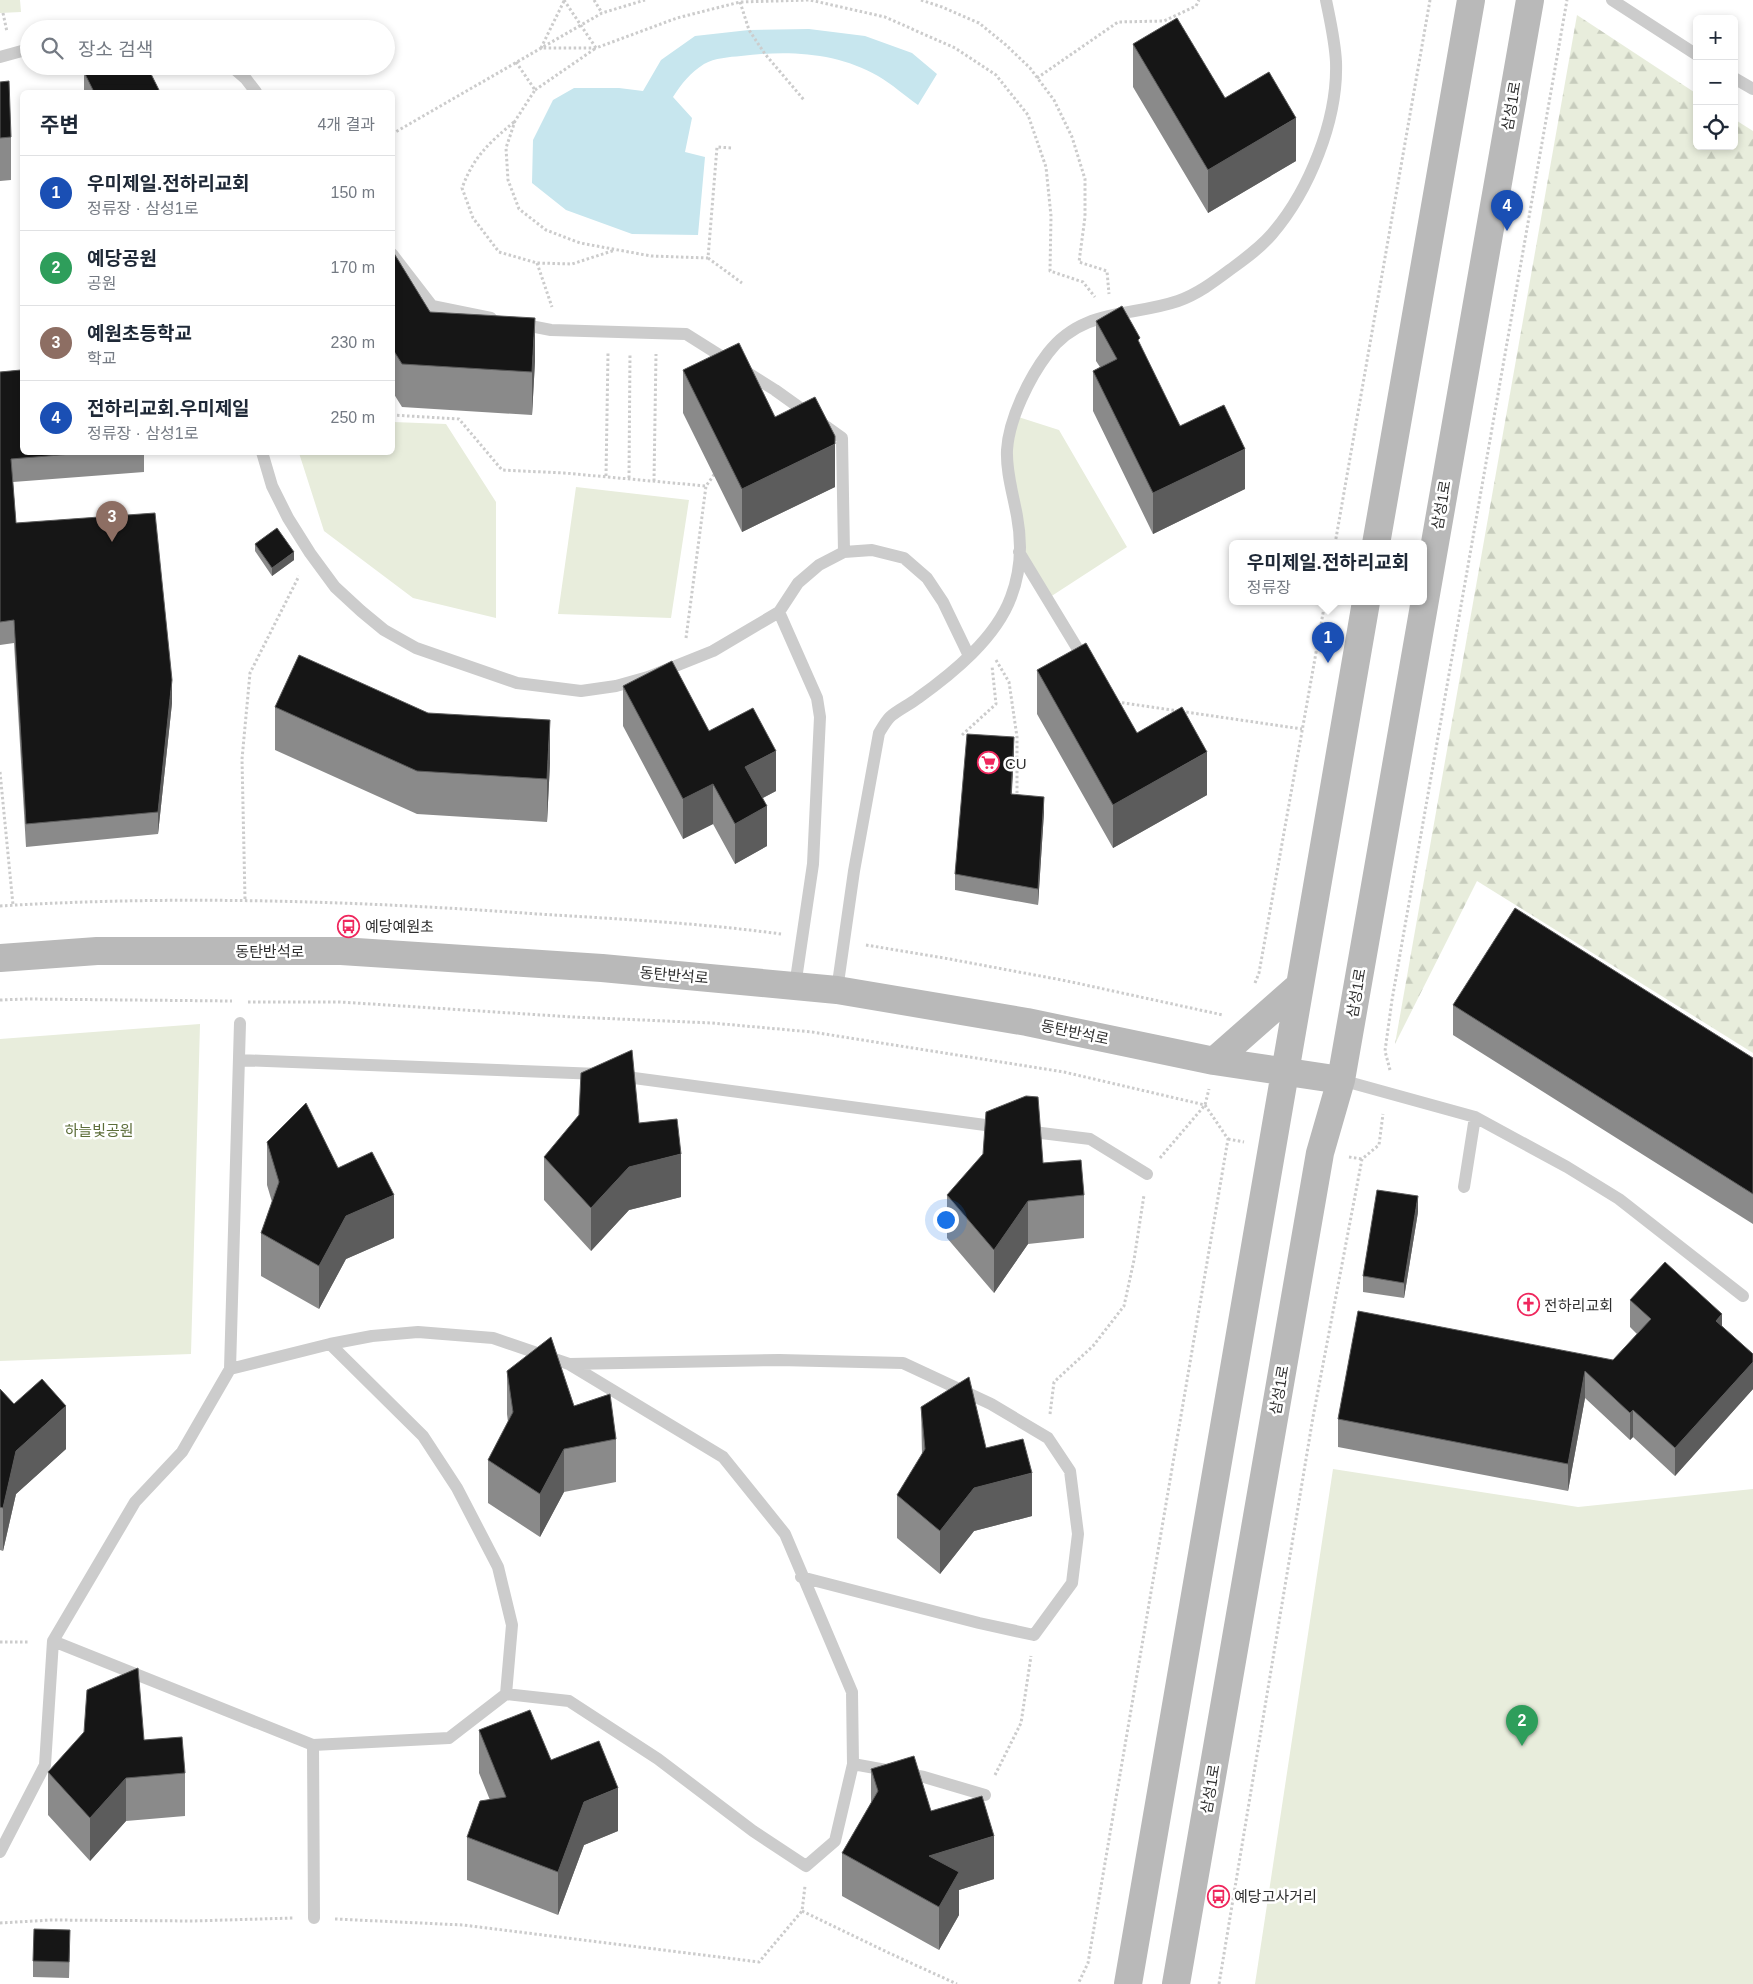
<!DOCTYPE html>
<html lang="ko">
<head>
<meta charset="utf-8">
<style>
  :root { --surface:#fff; --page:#f6f6f7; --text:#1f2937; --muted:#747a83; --line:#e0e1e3; --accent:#ef275d }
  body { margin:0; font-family:Helvetica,"Noto Sans KR",sans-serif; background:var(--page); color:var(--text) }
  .controls { position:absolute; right:15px; top:15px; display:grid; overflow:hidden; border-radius:8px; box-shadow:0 2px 8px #0003 }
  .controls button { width:45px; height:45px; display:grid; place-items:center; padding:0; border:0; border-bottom:1px solid var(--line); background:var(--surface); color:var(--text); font:25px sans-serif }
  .you { position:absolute; left:945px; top:1219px; width:18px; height:18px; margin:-12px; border:4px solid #fff; border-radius:50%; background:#1a73e8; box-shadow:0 0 0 8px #1a73e833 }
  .badge { display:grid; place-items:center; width:32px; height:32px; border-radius:50%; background:var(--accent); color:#fff; font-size:16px; font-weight:700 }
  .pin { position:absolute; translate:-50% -41px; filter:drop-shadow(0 1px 2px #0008) }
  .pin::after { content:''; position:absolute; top:26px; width:18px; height:15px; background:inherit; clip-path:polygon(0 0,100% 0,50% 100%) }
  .popup { position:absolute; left:1229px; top:540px; width:198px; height:65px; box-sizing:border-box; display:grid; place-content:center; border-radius:8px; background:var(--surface); filter:drop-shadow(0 1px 4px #0005); font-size:16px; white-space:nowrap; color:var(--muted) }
  .popup b { font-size:19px; color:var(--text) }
  .popup::after { content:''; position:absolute; left:50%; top:100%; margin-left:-10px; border:10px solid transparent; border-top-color:var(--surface) }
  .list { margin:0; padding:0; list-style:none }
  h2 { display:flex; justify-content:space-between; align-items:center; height:65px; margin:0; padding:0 20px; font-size:21px }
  h2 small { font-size:16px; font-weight:400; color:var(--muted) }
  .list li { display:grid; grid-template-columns:32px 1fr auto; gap:15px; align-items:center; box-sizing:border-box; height:75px; padding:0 20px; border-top:1px solid var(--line) }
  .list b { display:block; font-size:19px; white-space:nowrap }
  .list p { margin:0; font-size:16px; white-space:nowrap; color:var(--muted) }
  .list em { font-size:16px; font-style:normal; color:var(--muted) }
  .icon { flex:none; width:28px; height:28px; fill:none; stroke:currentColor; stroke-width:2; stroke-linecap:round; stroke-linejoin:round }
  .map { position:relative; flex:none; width:1753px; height:1984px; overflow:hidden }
  .search { position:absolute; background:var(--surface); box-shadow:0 2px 8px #0003; left:20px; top:20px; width:375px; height:55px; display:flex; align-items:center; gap:12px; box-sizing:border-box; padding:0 18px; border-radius:28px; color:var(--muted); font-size:19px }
  .panel { position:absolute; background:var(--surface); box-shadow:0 2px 8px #0003; left:20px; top:90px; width:375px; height:365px; border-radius:8px }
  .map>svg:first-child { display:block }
  .forest { fill:url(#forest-firs) }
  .park { fill:#e8eddc }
  .water { fill:#c7e6ee }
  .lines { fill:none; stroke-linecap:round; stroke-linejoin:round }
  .path { stroke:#ccc; stroke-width:3; stroke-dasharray:2.5 2.5; stroke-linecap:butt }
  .lane { stroke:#ccc; stroke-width:12 }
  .secondary { stroke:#b9b9b9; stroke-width:28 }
  .wall { fill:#8a8a8a }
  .shaded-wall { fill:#5c5c5c }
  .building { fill:#161616; stroke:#5c5c5c }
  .labels { text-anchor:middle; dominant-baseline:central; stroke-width:5; stroke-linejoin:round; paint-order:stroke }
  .street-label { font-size:15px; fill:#2f2f2f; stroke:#fff }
  .poi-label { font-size:15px; fill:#2f2f2f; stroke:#fff; text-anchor:start }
  .park-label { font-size:15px; fill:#5c6d39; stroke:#fff }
</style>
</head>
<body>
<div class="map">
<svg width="1753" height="1984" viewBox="0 0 1753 1984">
  <defs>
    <pattern id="forest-firs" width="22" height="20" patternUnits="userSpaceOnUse" patternTransform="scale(1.25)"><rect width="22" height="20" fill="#e8eddc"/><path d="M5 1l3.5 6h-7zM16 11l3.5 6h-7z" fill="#c7ccbd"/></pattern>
  </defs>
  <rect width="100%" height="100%" fill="#fff"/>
  <!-- forest -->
  <path class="forest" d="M 1577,15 L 1697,94 L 1697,146 L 1734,146 L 1734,119 L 1753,131 L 1753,1053 L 1477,881 L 1395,1044 Z"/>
  <!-- park -->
  <path class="park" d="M 0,0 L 20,0 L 21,12 L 0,13 Z
    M 1015,416 L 1059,430 L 1127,547 L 1047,599 L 1019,552 L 1007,449 Z
    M 393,422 L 446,424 L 496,502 L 496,618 L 413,598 L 324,531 L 299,453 L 392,452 Z
    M 576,487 L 689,500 L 671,618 L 558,614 Z
    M 200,1024 L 191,1354 L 0,1361 L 0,1039 Z
    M 1333,1469 L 1578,1507 L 1753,1489 L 1753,1984 L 1255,1984 Z"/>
  <!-- water -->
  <path class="water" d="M 809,29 L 865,36 L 912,53 L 937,74 L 918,105 C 905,96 892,84 878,76 C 837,52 787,50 741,56 C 729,57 715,58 704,64 C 690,73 682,83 673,97 L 692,118 L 685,152 L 705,157 L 698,235 L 632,234 L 566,210 L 532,183 L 533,140 L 553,100 L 574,88 L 619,88 L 643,91 L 661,60 L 695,36 L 749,30 Z"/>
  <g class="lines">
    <!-- path -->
    <path class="path" d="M 564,0 L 596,48 L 677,18 L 740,2 L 810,0 L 885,17 L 955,48 L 996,75 L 1028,115 L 1046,167 L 1051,216 L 1050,271 L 1083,282 L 1095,297
      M 594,0 L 602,13
      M 921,0 L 942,7 L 979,23 L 1006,45 L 1030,68 L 1054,100 L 1072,137 L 1085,179 L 1085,217 L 1079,262 L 1107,271 L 1109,294
      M 564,1 L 541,48 L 596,48
      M 740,2 L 749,30 L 765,54 L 804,100
      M 3,13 L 7,32
      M 516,62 L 535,90 L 515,121 L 506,148 L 508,180 L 519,209 L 546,230 L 580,243 L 651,256 L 708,258 L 717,147 L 732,148
      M 1037,78 L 1118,22 L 1164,21 L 1196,6 L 1199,0
      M 535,90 L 596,48
      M 514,122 C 489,143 474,156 462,188 L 473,218 L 499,252 L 537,263 L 572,264 L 615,250
      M 392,134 L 602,13 L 645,0
      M 708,258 L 742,283
      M 537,263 L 552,307
      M 392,415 L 459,419 L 502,470 L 564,473 L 706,486
      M 606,476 L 608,353
      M 629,478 L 630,353
      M 654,481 L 656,354
      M 1335,544 L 1430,0
      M 686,638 L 706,486 L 716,472
      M 996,660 L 1009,682 L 1017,737 L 1017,797
      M 1117,702 L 1302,729
      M 962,735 L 996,704 L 992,666
      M 0,772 L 13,905
      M 245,899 L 242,759 L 250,673 L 299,576
      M 0,906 C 179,895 359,901 538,914 C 619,919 700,923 781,934
      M 866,945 L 944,958 L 1067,981 L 1223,1015
      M 1255,983 L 1259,973 L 1325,602
      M 0,1000 L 26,999 L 232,1001
      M 248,1002 L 340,1002 L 573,1017 L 712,1023 L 812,1032 L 1064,1072 L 1205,1105 L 1228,1139 L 1088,1963 L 1078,1984
      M 1390,1070 L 1385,1051 L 1392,1000 L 1567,0
      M 1228,1139 L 1244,1142
      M 1349,1157 L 1362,1159
      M 1160,1158 L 1205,1105 L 1209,1089
      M 1050,1414 L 1054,1382 L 1093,1346 L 1124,1306 L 1134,1260 L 1144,1195
      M 0,1642 L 30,1642
      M 995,1775 L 1021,1723 L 1031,1656
      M 802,1911 L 889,1953 L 957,1984
      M 335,1919 L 463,1925 L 759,1962 L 802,1911 L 805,1886
      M 0,1923 L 51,1920 L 193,1921 L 293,1918
      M 1219,1984 L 1313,1417 L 1362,1159 L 1379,1145 L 1383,1114"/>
    <!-- lane -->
    <path class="lane" d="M 1612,0 L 1697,55
      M 0,57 L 29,49
      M 231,66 L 246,79 L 256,92
      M 1734,78 L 1753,89
      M 392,254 L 432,306 L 491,318
      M 520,324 L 551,330 L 686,334 L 775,390 L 842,438 L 844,552
      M 262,452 L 272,486 L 288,518 L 310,553 L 335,587 L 361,611 L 384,630 L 416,648 L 517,683 L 581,691 L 616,686 L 648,677 L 713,651 L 779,612 L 798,583 L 819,565 L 844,552 L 872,550 L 904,558 L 927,578 L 943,602 L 969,656
      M 1019,552 L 1085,661
      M 779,612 L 817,698 L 820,717 L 813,864 L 795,986
      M 837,990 L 854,871 L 879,733 C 882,728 886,721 890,717 C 898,710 909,705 918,698 C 953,673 996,638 1011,597 C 1021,571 1022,543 1017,516 C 1013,494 1006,472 1007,450 C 1009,419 1029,378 1048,353 C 1082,308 1131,317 1178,301 C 1198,294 1215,281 1231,269 C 1246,258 1260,248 1272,234 C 1309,191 1338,120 1336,62 C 1335,41 1330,20 1326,0
      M 239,1060 L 599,1074
      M 619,1076 L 1000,1127
      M 1341,1080 L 1475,1117 L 1567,1167 L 1619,1199 L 1743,1296
      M 1025,1131 L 1090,1139 L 1147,1174
      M 1464,1187 L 1475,1117
      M 330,1344 L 423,1436 L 457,1488 L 498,1567 L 512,1625 L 506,1694
      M 569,1364 L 779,1360 L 903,1363 L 991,1404 L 1048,1438 L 1070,1471 L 1078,1534 L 1072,1583 L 1034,1635 L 979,1623 L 801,1577
      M 230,1369 L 240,1023
      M 53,1641 L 135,1502 L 182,1452 L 230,1369 L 330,1344 L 372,1336 L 418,1332 L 493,1338 L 569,1364 L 723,1457 L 785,1534 L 852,1692 L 853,1764
      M 313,1745 L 314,1918
      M 0,1852 L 45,1765 L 53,1641 L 313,1745 L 449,1738 L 506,1694 L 569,1701 L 658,1759 L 753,1831 L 806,1866 L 835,1841 L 853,1764 L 924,1777 L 985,1795"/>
    <!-- secondary -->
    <path class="secondary" d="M 1376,544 L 1471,0
      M 0,958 L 97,951 L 341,951 L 602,968 L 837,990 L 1027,1022 L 1214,1061 L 1341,1080
      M 1214,1061 L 1298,987
      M 1128,1984 L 1366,602
      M 1176,1984 L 1320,1153 L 1341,1080 L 1530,0"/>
  </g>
  <!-- wall -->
  <path class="wall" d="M 1133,44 L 1225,98 L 1296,161 L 1208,213 L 1133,87 Z
    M 84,72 L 160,92 L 84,92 Z
    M 0,82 L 11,137 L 11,180 L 0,181 Z
    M 392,250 L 430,312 L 535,361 L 532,415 L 402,407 L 392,391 Z
    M 1096,321 L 1140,345 L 1180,426 L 1245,489 L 1153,534 L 1093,411 L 1093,371 L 1100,367 L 1096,361 Z
    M 21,357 L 22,357 L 22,452 L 144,452 L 144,472 L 13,482 L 16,523 L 172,703 L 158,834 L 26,847 L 14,643 L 0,645 L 0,372 L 21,370 Z
    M 683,370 L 775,417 L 835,487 L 742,532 L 683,413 Z
    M 255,544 L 294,560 L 272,576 L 255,551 Z
    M 1037,670 L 1137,733 L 1207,795 L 1113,848 L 1037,714 Z
    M 623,686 L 709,731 L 776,791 L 763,798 L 767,846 L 735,864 L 713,824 L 683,839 L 623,726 Z
    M 275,707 L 428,713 L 550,763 L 547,822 L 417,814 L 275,750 Z
    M 1014,752 L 1011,794 L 1044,812 L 1038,905 L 955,890 L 955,874 Z
    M 1453,1005 L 1753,1058 L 1753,1224 L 1453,1035 Z
    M 639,1123 L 681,1197 L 629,1210 L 591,1251 L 544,1200 L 544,1157 Z
    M 267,1142 L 338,1168 L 394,1238 L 346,1259 L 319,1309 L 261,1276 L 261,1233 L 272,1202 L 267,1185 Z
    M 1043,1163 L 1084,1195 L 1084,1238 L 1028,1244 L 994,1293 L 947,1238 L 947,1195 Z
    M 1418,1212 L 1404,1298 L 1363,1292 L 1363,1276 Z
    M 1630,1300 L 1722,1326 L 1753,1354 L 1753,1389 L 1675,1476 L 1633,1437 L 1630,1440 L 1585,1398 L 1568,1491 L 1338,1447 L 1338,1419 L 1613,1360 L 1637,1334 L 1630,1327 Z
    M 507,1371 L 574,1406 L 616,1439 L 616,1482 L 564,1492 L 540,1537 L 488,1503 L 488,1460 L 508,1422 L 507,1414 Z
    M 0,1389 L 14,1404 L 66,1449 L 16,1494 L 3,1551 L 0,1550 Z
    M 921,1407 L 986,1448 L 1032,1516 L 974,1531 L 940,1574 L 897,1538 L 897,1495 L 922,1455 Z
    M 479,1730 L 551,1760 L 618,1831 L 584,1845 L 558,1915 L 467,1880 L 467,1837 L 490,1800 L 479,1773 Z
    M 144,1740 L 185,1773 L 185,1816 L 126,1821 L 90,1861 L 48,1815 L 48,1772 Z
    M 871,1769 L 931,1811 L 994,1879 L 959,1890 L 959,1915 L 939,1950 L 842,1896 L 842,1853 L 871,1803 Z
    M 70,1945 L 69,1978 L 33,1977 L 33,1961 Z"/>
  <!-- shaded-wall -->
  <path class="shaded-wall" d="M 1296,118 L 1296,161 L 1208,213 L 1208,170 Z
    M 535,318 L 535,361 L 532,415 L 532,372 Z
    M 835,444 L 835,487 L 742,532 L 742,489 Z
    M 1245,449 L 1245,489 L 1153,534 L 1153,493 Z
    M 294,552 L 294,560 L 272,576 L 272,568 Z
    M 172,680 L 172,703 L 158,834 L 158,812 Z
    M 550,720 L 550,763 L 547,822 L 547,779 Z
    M 1014,737 L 1014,752 L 1011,810 L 1011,794 Z
    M 776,751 L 776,791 L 745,807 L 745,767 Z
    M 1207,752 L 1207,795 L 1113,848 L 1113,805 Z
    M 713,784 L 713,824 L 683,839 L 683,799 Z
    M 1044,797 L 1044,812 L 1038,905 L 1038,889 Z
    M 767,806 L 767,846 L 735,864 L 735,824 Z
    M 681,1154 L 681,1197 L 629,1210 L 591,1251 L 591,1208 L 629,1167 Z
    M 394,1195 L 394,1238 L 346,1259 L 319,1309 L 319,1266 L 346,1216 Z
    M 1418,1196 L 1418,1212 L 1404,1298 L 1404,1283 Z
    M 1028,1201 L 1028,1244 L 994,1293 L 994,1250 Z
    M 1722,1314 L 1722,1342 L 1716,1321 Z
    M 1753,1362 L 1753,1389 L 1675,1476 L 1675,1448 Z
    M 1585,1371 L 1585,1398 L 1568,1491 L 1568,1464 Z
    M 66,1406 L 66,1449 L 16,1494 L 3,1551 L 3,1508 L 16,1451 Z
    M 1633,1410 L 1633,1437 L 1630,1440 L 1630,1413 Z
    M 564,1449 L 564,1492 L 540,1537 L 540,1494 Z
    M 1032,1473 L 1032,1516 L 974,1531 L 940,1574 L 940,1531 L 974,1488 Z
    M 126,1778 L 126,1821 L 90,1861 L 90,1818 Z
    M 618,1788 L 618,1831 L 584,1845 L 558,1915 L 558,1872 L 584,1802 Z
    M 994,1836 L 994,1879 L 959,1890 L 959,1915 L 939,1950 L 939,1907 L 929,1856 Z"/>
  <!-- building -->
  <path class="building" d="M 1177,18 L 1225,98 L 1269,72 L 1296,118 L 1208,170 L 1133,44 Z
    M 97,66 L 147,66 L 160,92 L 94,92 L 84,72 Z
    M 9,81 L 11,137 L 0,138 L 0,82 Z
    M 392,250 L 430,312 L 535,318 L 532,372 L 402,364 L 392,348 Z
    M 1122,306 L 1140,338 L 1138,340 L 1180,426 L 1224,405 L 1245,449 L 1153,493 L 1093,371 L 1117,359 L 1096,321 Z
    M 739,343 L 775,417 L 815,397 L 835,436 L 835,444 L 742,489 L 683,370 Z
    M 21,357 L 22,357 L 22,452 L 96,452 L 11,459 L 16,523 L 155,513 L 172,680 L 158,812 L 26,824 L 14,620 L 0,622 L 0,372 L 21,370 Z
    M 277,528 L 294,552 L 272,568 L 255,544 Z
    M 1086,643 L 1137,733 L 1182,707 L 1207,752 L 1113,805 L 1037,670 Z
    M 299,655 L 428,713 L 550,720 L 547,779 L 417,771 L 275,707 Z
    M 672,661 L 709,731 L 753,708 L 776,751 L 745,767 L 767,806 L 735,824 L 713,784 L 683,799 L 623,686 Z
    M 967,734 L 1014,737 L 1011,794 L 1044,797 L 1038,889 L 955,874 Z
    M 1515,908 L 1753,1058 L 1753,1194 L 1453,1005 Z
    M 632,1050 L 639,1123 L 677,1119 L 681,1154 L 629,1167 L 591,1208 L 544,1157 L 579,1115 L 581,1073 Z
    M 1026,1096 L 1038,1097 L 1043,1163 L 1081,1160 L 1084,1195 L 1028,1201 L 994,1250 L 947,1195 L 983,1154 L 986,1112 Z
    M 306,1103 L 338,1168 L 372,1152 L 394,1195 L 346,1216 L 319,1266 L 261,1233 L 279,1182 L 267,1142 Z
    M 1377,1190 L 1418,1196 L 1404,1283 L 1363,1276 Z
    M 1665,1262 L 1722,1314 L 1716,1321 L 1753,1354 L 1753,1362 L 1675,1448 L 1633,1410 L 1630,1413 L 1585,1371 L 1568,1464 L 1338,1419 L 1358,1311 L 1613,1360 L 1651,1319 L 1630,1300 Z
    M 551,1337 L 574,1406 L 610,1394 L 616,1439 L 564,1449 L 540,1494 L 488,1460 L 513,1412 L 507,1371 Z
    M 969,1377 L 986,1448 L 1023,1439 L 1032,1473 L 974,1488 L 940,1531 L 897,1495 L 925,1449 L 921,1407 Z
    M 42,1379 L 66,1406 L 16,1451 L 3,1508 L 0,1507 L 0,1389 L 14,1404 Z
    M 138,1668 L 144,1740 L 182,1737 L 185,1773 L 126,1778 L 90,1818 L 48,1772 L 84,1732 L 87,1690 Z
    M 530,1710 L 551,1760 L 599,1741 L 618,1788 L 584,1802 L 558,1872 L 467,1837 L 480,1801 L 506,1797 L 479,1730 Z
    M 914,1756 L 931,1811 L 982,1796 L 994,1836 L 929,1856 L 959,1872 L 939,1907 L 842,1853 L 878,1791 L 871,1769 Z
    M 34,1929 L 70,1930 L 69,1962 L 33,1961 Z"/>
  <!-- icons -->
  <defs>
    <symbol id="supermarket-ring" viewBox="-11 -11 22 22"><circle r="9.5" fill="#fff" stroke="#ef275d" stroke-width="1.5"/><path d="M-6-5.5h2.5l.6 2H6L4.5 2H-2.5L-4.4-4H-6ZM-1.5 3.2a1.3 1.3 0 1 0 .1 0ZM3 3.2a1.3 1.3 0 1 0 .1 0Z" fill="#ef275d"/></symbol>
    <symbol id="bus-ring" viewBox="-11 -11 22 22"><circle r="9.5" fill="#fff" stroke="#ef275d" stroke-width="1.5"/><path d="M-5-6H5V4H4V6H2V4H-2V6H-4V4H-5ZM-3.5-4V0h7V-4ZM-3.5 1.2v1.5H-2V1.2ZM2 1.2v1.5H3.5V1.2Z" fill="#ef275d"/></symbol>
    <symbol id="church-ring" viewBox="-11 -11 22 22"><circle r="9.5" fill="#fff" stroke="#ef275d" stroke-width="1.5"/><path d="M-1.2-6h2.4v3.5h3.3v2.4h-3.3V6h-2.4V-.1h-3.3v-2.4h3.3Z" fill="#ef275d"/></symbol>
  </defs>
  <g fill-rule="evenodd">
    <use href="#supermarket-ring" x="976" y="750" width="25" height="25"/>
    <use href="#bus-ring" x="336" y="914" width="25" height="25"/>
    <use href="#church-ring" x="1516" y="1292" width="25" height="25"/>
    <use href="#bus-ring" x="1206" y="1884" width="25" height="25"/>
  </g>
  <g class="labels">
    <!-- street labels -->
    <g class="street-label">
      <text transform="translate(1511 106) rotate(-80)">삼성1로</text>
      <text transform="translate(1441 505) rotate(-80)">삼성1로</text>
      <text x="270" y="951">동탄반석로</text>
      <text transform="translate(674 975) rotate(5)">동탄반석로</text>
      <text transform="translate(1356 993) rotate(-80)">삼성1로</text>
      <text transform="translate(1075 1032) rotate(12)">동탄반석로</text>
      <text transform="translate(1279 1390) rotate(-80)">삼성1로</text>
      <text transform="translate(1210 1789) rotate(-80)">삼성1로</text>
    </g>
    <!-- poi labels -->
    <g class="poi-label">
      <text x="1005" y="763">CU</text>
      <text x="365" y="926">예당예원초</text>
      <text x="1544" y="1305">전하리교회</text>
      <text x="1234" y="1896">예당고사거리</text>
    </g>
    <!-- park labels -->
    <g class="park-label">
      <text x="99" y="1130">하늘빛공원</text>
    </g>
  </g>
</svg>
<div class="controls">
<button>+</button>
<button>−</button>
<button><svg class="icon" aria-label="locate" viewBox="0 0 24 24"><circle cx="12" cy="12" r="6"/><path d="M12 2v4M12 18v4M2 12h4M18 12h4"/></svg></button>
</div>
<div class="you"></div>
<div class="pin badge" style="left:1328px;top:663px;background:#1a4fb4">1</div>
<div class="popup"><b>우미제일.전하리교회</b>정류장</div>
<div class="pin badge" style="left:1522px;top:1746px;background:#2e9e5b">2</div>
<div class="pin badge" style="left:112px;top:542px;background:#8d6e63">3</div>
<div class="pin badge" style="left:1507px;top:231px;background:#1a4fb4">4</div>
<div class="search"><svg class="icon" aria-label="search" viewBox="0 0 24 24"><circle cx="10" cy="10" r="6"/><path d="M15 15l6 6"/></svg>장소 검색</div>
<section class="panel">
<h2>주변<small>4개 결과</small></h2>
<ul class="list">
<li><span class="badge" style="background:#1a4fb4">1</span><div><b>우미제일.전하리교회</b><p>정류장 · 삼성1로</p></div><em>150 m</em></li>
<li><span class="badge" style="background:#2e9e5b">2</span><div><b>예당공원</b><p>공원</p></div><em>170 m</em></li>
<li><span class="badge" style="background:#8d6e63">3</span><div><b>예원초등학교</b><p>학교</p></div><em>230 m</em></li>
<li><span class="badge" style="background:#1a4fb4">4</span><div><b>전하리교회.우미제일</b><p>정류장 · 삼성1로</p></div><em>250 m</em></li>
</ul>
</section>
</div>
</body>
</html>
